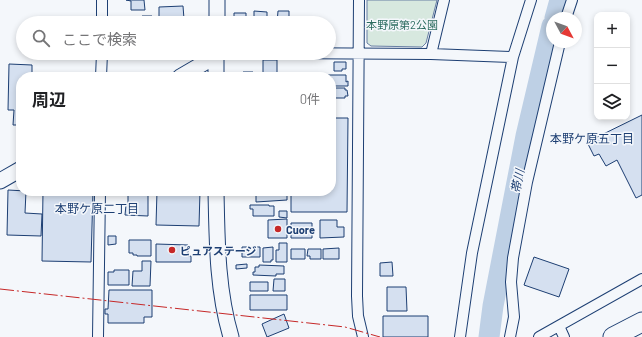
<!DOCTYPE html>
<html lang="ja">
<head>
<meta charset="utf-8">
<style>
  :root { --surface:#fff; --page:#f2f2f2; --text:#202124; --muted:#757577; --line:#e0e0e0 }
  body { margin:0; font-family:Barlow,"Noto Sans JP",sans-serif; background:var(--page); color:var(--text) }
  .controls { position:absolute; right:12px; top:12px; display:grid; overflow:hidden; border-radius:8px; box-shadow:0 2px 6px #0003 }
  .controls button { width:36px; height:36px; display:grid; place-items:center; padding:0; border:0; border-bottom:1px solid var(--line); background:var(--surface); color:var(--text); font:20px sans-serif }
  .compass { position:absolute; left:546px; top:12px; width:36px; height:36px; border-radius:50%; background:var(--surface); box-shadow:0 2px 6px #0003; rotate:131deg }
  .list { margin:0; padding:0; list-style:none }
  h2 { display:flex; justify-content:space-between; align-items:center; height:52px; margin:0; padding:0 16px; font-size:17px }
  h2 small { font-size:13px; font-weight:400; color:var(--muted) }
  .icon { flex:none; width:22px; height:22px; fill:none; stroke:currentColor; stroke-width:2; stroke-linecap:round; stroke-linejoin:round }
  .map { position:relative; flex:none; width:642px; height:337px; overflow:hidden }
  .search { position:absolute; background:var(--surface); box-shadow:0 2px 6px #0003; left:16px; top:16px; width:320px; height:44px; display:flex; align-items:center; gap:10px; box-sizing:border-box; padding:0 14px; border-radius:22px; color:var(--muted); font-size:15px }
  .panel { position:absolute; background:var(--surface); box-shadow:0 2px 6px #0003; left:16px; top:72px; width:320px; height:124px; border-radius:16px }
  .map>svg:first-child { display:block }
  .green { fill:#d7e8df; stroke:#687fa3 }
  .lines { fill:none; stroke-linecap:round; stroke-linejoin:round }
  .river { stroke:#bed0e5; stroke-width:21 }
  .building { fill:#d5e0f0; stroke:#1d3f73 }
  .street-casing { stroke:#1d3f73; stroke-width:12 }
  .secondary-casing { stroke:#1d3f73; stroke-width:17 }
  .highway-casing { stroke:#1d3f73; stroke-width:21 }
  .street { stroke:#f4f7fb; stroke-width:10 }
  .secondary { stroke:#f4f7fb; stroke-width:15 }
  .highway { stroke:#f4f7fb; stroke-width:19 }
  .power { stroke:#c62828; stroke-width:1; stroke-dasharray:14 3 2 3; stroke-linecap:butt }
  .poi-dot { fill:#c62828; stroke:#f4f7fb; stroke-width:1.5 }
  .labels { text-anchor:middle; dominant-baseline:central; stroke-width:3; stroke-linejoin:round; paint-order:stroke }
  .park-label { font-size:11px; fill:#2c6c60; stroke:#f4f7fb }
  .poi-label { font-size:11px; font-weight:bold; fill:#1d3f73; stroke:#f4f7fb; text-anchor:start }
  .neighbourhood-label { font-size:12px; fill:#1d3f73; stroke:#f4f7fb }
  .water-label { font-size:12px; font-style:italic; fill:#1d3f73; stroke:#f4f7fb }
</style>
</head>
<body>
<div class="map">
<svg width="642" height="337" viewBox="0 0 642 337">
  <rect width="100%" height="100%" fill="#f4f7fb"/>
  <!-- green -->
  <path class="green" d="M 367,0 L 437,0 L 426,43 L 422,47 L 371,46 L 367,43 Z"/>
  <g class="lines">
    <!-- river -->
    <path class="river" d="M 555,18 L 560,0
      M 489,337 L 493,306 L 526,136 L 552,26"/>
  </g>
  <!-- building -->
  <path class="building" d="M 126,0 L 144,0 L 145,10 L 131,10 L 131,1 Z
    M 183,6 L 184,19 L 159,19 L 159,7 Z
    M 254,11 L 267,12 L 267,22 L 254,22 Z
    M 278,11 L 289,11 L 289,23 L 277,23 Z
    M 234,13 L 246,13 L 246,23 L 234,23 Z
    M 142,16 L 152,16 L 152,23 L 137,23 L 137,21 L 142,21 Z
    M 263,60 L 277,60 L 277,77 L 263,77 Z
    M 334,62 L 346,62 L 346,69 L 342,69 L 342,71 L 334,71 Z
    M 9,64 L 32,65 L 32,77 L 21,77 L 21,125 L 13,125 L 14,110 L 8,110 Z
    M 243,72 L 253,72 L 253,77 L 241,77 L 243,77 Z
    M 328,75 L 346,75 L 346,82 L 348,81 L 348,86 L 332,86 L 331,77 L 328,77 Z
    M 331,88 L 345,88 L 345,90 L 347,90 L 348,96 L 345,96 L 345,98 L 331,98 Z
    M 642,115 L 642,195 L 636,198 L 617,160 L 606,166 L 599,154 L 594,156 L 587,142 Z
    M 331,118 L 348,118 L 347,212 L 291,212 L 291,191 L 331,191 Z
    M 8,190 L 26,191 L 25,213 L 42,214 L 41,236 L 7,235 Z
    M 43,191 L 93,191 L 91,262 L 42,261 Z
    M 157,191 L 200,191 L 199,226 L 156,225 Z
    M 266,191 L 287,191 L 287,200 L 256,202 L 256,193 L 266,193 Z
    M 128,195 L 148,195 L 148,216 L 125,215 L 126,205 L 128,205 Z
    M 250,205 L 269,205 L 269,206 L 274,206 L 274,216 L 253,216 L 253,209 L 250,209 Z
    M 279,211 L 287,211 L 287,218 L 279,217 Z
    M 287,219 L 287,238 L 268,238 L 268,220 Z
    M 320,220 L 337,220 L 337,227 L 344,227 L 344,237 L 320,238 Z
    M 291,223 L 312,223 L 312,238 L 291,238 Z
    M 108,236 L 116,236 L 116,244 L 108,245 Z
    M 129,240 L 151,240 L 151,256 L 137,256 L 137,255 L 133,255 L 133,253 L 129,253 Z
    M 279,243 L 287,243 L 287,262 L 276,262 L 276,250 L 279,250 Z
    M 156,244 L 188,245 L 188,256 L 191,256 L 191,262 L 156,262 Z
    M 242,247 L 260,247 L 260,257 L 242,257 Z
    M 273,247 L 273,260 L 271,260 L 271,262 L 263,262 L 263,248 Z
    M 339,248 L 339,259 L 323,259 L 323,249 Z
    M 291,249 L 305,249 L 305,259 L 291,259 Z
    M 308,249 L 321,249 L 321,259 L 310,259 L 310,256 L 307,256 Z
    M 534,257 L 569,269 L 559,297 L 524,285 Z
    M 142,261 L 151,261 L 150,286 L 132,286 L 133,271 L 142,271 Z
    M 392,262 L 393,276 L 380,276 L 380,263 Z
    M 247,264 L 247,268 L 236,269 L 236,265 Z
    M 259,265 L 284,266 L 284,274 L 276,274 L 276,276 L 253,275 L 253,272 L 255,272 L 255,267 L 259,267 Z
    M 114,270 L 129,270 L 129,285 L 108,285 L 108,272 L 114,272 Z
    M 274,279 L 285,279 L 285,291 L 273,291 Z
    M 250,282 L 268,282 L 268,291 L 250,291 Z
    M 387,287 L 406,287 L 407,311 L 387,311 Z
    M 109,290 L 152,290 L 152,317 L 144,317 L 144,323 L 108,323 L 108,314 L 105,314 L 105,309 L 108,309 Z
    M 250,295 L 287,295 L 287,310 L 250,310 Z
    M 284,314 L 289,328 L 267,337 L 262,324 Z
    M 383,316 L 428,316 L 428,337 L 383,337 Z"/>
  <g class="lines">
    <defs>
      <path id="street" d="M 359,0 L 357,296 L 358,316 L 363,337
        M 566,18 L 572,0
        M 102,23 L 102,0
        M 271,53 L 431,54 L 513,57
        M 431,54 L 444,0
        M 101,77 L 102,53
        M 559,326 L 564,337
        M 98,337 L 100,191
        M 460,337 L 472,253 L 513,57 L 531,0
        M 510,337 L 514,317 L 511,282 L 513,258 L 527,182 L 560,42
        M 539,337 L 642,279"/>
      <path id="secondary" d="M 217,23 L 217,0
        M 180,77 L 216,56
        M 216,77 L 216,53
        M 0,181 L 21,169
        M 216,191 C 217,240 217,290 231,337"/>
      <path id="highway" d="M 613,337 L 642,322"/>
    </defs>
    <!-- street casing -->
    <use href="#street" class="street-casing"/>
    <!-- secondary casing -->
    <use href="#secondary" class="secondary-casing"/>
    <!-- highway casing -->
    <use href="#highway" class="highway-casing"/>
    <!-- street -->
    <use href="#street" class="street"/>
    <!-- secondary -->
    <use href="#secondary" class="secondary"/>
    <!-- highway -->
    <use href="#highway" class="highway"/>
    <!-- power -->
    <path class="power" d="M 0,289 L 345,327 L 380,337"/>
  </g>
  <!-- markers -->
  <g class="poi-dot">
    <circle cx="278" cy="229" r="4"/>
    <circle cx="172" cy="250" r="4"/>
  </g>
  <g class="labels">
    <!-- park labels -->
    <g class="park-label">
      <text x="402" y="24">本野原第2公園</text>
    </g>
    <!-- poi labels -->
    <g class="poi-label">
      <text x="286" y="229">Cuore</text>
      <text x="180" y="250">ピュアステージ</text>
    </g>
    <!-- neighbourhood labels -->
    <g class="neighbourhood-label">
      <text x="592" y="138">本野ケ原五丁目</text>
      <text x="97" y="208">本野ケ原二丁目</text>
    </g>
    <!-- water labels -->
    <g class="water-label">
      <text transform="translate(517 181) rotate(-79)">帯川</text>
    </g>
  </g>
</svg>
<div class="controls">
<button>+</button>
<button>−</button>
<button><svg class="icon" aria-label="layers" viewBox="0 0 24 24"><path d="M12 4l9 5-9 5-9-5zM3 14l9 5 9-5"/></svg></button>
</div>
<svg class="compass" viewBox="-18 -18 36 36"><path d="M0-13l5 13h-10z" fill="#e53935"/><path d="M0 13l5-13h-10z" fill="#757577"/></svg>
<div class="search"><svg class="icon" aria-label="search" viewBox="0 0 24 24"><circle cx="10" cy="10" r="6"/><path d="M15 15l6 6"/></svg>ここで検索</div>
<section class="panel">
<h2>周辺<small>0件</small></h2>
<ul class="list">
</ul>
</section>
</div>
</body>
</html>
